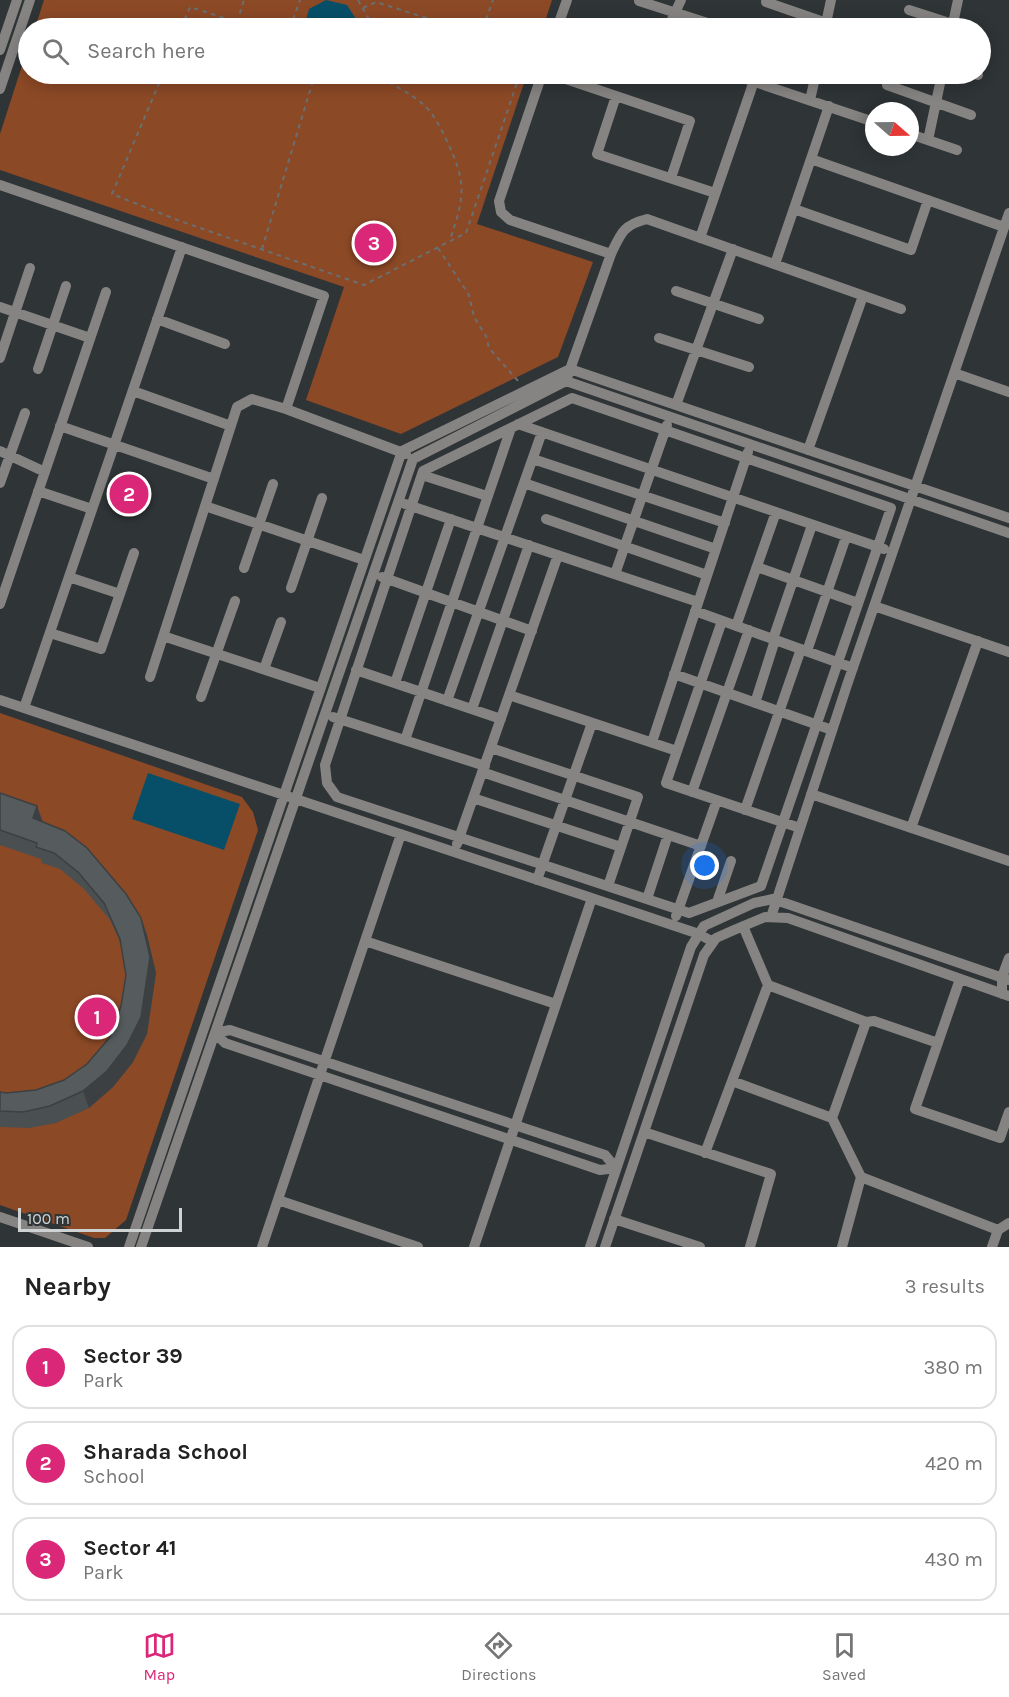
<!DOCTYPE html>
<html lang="en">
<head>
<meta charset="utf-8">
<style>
  :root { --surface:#fff; --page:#f2f2f2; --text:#222; --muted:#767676; --line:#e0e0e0; --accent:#db2777 }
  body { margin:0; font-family:Karla,sans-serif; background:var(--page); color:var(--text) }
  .compass { position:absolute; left:865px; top:102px; width:54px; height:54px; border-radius:50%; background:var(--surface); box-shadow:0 3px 15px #0003; rotate:110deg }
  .scale { position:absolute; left:18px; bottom:15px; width:164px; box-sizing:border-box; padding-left:6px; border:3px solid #ced2d3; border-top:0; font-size:16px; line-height:21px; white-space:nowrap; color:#ced2d3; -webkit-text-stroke:4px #2f3437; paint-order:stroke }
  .you { position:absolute; left:705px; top:866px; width:21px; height:21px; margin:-15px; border:4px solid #fff; border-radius:50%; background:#1a73e8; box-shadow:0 0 0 9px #1a73e833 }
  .badge { display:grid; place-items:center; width:39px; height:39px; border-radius:50%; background:var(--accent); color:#fff; font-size:20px; font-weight:700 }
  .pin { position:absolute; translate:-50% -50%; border:3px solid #fff; box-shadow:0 2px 6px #0006 }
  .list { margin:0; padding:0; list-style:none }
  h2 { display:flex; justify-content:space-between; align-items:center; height:78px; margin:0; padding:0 24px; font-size:26px }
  h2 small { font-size:20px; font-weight:400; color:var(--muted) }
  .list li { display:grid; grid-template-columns:39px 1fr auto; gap:18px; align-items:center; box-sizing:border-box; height:84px; margin:0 12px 12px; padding:0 12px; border:2px solid var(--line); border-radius:18px }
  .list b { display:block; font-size:22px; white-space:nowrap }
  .list p { margin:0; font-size:20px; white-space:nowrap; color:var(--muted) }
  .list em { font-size:20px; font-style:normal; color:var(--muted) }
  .icon { flex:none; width:33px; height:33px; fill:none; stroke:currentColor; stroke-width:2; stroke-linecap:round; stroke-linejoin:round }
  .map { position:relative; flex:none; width:1009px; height:1247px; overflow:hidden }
  .search { position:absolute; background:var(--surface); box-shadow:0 3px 15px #0003; left:18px; right:18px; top:18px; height:66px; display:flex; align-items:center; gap:15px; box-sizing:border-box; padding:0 21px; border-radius:33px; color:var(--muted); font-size:22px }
  .sheet { height:366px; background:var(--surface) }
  nav { display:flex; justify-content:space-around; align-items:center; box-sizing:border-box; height:84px; border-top:2px solid var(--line); background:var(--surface); font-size:16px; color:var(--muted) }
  nav a { display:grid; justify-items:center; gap:3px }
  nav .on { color:var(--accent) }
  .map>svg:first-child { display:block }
  .green { fill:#8c4926 }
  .water { fill:#074f69 }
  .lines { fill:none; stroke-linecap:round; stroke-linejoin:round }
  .path { stroke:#6a6f71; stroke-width:2; stroke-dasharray:4.5 4.5; stroke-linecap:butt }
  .minor { stroke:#868482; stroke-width:10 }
  .wall { fill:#4a4f51 }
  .shaded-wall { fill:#3c4042 }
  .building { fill:#565c5e; stroke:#3c4042; stroke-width:1.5 }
</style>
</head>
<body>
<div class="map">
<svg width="1009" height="1247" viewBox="0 0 1009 1247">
  <rect width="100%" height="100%" fill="#2f3437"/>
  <!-- green -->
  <path class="green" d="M 44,0 L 552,0 L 543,28 L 35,28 Z
    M 28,47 L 28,74 L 527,74 L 477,224 L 593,262 L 558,357 L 401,434 L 306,400 L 344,287 L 0,170 L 0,134 Z
    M 0,713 L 242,797 L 253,812 L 258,830 L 126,1220 L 105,1238 L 94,1238 L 0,1205 Z"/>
  <!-- water -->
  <path class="water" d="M 326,0 L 347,5 L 358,22 L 356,28 L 304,28 L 309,9 Z
    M 148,773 L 240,804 L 224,850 L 132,819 Z"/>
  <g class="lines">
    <!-- path -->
    <path class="path" d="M 358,0 L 370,21 L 367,28
      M 363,8 L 376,2 L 458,28
      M 237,22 L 242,28
      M 181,28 L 190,7 L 237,22 L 244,0
      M 290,28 L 300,0
      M 483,28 L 493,0
      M 163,74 L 112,194 L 180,221 L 364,285 L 466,233 L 520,74
      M 373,74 C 390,83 409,92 424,105 C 433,113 441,128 446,139 C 467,183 465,195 450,240
      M 438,248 L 469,295 L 474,317 L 486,336 L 489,348 L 519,382
      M 262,249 L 315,74"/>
    <!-- minor -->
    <path class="minor" d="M 639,1 L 723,28
      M 766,2 L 841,28
      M 909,10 L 965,28
      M 557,28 L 567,0
      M 668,28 L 681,0
      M 825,28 L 831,0
      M 952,28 L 958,0
      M 0,50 L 17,0
      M 542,74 L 499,201 L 501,212 L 510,220 L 611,254 L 568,375
      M 551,74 L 690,121 L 671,178
      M 731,74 L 874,122
      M 850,74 L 852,74
      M 974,74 L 978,75
      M 887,85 L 971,115
      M 0,89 L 30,0
      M 616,96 L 597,154 L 715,193
      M 810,100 L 816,74
      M 910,134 L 957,150
      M 928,140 L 942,74
      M 811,159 L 1004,227
      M 0,185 L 324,296 L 286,409 L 406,454
      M 794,209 L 911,250 L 928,200
      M 700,238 L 754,81
      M 611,254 C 621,233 623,225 647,219 L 901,309
      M 775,264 L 829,106
      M 676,291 L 759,319
      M 0,307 L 90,338
      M 157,319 L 225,344
      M 659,338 L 749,367
      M 0,358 L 30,268
      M 38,369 L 66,286
      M 954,373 L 1009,392
      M 133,391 L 231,426
      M 572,398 L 891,508 L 761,886 L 689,913 L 337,797 L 327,783 L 325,765 L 423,471 Z
      M 676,405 L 733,249
      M 518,424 L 884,549
      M 60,426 L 214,479
      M 808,450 L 863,296
      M 0,451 L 45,472
      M 533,459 L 725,523
      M 422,475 L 487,496
      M 0,483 L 25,413
      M 524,483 L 716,549
      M 38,491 L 92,509
      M 405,504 L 698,602
      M 205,506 L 364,560
      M 546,519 L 707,575
      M 757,567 L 858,603
      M 244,568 L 273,484
      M 615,574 L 667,425
      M 69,577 L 120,594
      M 382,577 L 532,631
      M 291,588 L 322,498
      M 0,604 L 106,292
      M 874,606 L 1009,652
      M 695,611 L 853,668
      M 722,621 L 666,783 L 800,828
      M 736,626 L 776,512
      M 50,633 L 101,649 L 134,553
      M 163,636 L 320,688
      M 773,639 L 812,525
      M 807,651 L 846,537
      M 264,669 L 281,622
      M 356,670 L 501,719
      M 674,674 L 832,730
      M 150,677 L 237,407 L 252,399 L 286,409
      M 395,683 L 451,519
      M 509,695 L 677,751
      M 201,697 L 235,601
      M 0,700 L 699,934 L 713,942
      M 447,701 L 542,432
      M 755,703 L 775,640
      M 24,708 L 182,247
      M 472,709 L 529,545
      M 333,717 L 485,766
      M 405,740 L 511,428
      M 652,742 L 748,452
      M 491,748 L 638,797 L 608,886
      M 482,772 L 701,846
      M 692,792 L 749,630
      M 811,794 L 1009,861
      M 473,798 L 621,847
      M 745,810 L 801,649
      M 911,828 L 978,641
      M 457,844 L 558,555
      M 537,880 L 592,723
      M 647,899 L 668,835
      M 717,902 L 731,861
      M 676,916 L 717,800
      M 771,917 L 847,685 L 1009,213
      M 743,926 L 768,985
      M 365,941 L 556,1004
      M 960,979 L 915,1109 L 1000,1138 L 1009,1112
      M 1002,994 L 1002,977 L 1009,958
      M 215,1033 L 230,1030 L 605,1155 L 616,1168
      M 215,1033 L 225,1043 L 600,1170 L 616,1168
      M 732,1081 L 832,1118 L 866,1022
      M 832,1118 L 861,1177
      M 644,1132 L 771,1174 L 750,1247
      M 705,1153 L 768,985 L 866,1022 L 874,1021 L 938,1043
      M 278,1200 L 418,1247
      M 0,1217 L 88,1247
      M 614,1219 L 700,1247
      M 129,1247 L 402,451 L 570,369 L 1009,518
      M 141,1247 L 413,459 L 566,381 L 1009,533
      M 262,1247 L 401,834
      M 474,1247 L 592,898
      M 590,1247 L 691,947 L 704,926 L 754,903 L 773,899 L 1009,980
      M 605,1247 L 704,955 L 716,938 L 734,930 L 765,917 L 788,918 L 1009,996
      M 842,1247 L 861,1177 L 998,1230
      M 992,1247 L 998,1230 L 1009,1223"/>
  </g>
  <!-- wall -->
  <path class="wall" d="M 0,793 L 37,806 L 43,822 L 141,918 L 147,935 L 156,973 L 147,1034 L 133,1062 L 113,1087 L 89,1108 L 56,1123 L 29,1128 L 0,1127 L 0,1092 L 6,1093 L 36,1090 L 64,1080 L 87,1064 L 110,1037 L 121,1006 L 126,975 L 121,944 L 110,920 L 84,889 L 60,869 L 42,863 L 41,859 L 0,845 Z"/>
  <!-- shaded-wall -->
  <path class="shaded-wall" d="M 37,806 L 43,823 L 33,818 Z
    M 141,918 L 147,935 L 156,973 L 147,1034 L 133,1062 L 113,1087 L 89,1108 L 83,1091 L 107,1071 Z"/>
  <!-- building -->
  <path class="building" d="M 0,793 L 37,806 L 33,818 L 65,831 L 87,848 L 126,894 L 141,918 L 150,957 L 141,1017 L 127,1045 L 107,1071 L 83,1091 L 50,1106 L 23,1112 L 0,1111 L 0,1092 L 6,1093 L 36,1090 L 64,1080 L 87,1064 L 110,1037 L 121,1006 L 126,975 L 120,939 L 104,903 L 78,872 L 54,853 L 36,847 L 37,843 L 0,830 Z"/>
</svg>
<svg class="compass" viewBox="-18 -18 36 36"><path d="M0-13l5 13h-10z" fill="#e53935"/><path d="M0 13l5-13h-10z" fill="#767676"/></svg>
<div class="scale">100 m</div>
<div class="you"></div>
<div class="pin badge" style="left:97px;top:1017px">1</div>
<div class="pin badge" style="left:129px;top:494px">2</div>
<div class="pin badge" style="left:374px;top:243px">3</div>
<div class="search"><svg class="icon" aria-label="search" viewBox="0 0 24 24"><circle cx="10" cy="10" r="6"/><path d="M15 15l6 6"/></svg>Search here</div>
</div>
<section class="sheet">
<h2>Nearby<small>3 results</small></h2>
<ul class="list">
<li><span class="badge">1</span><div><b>Sector 39</b><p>Park</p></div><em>380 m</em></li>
<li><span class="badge">2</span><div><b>Sharada School</b><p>School</p></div><em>420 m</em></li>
<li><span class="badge">3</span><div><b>Sector 41</b><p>Park</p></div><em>430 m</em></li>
</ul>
</section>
<nav>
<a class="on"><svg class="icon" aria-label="map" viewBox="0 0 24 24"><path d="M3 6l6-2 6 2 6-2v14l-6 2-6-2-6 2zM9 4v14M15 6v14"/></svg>Map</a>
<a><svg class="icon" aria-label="directions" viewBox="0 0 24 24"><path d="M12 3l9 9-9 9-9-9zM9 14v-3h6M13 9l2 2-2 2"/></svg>Directions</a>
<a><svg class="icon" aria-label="saved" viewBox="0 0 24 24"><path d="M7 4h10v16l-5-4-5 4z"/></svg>Saved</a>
</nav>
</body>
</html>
